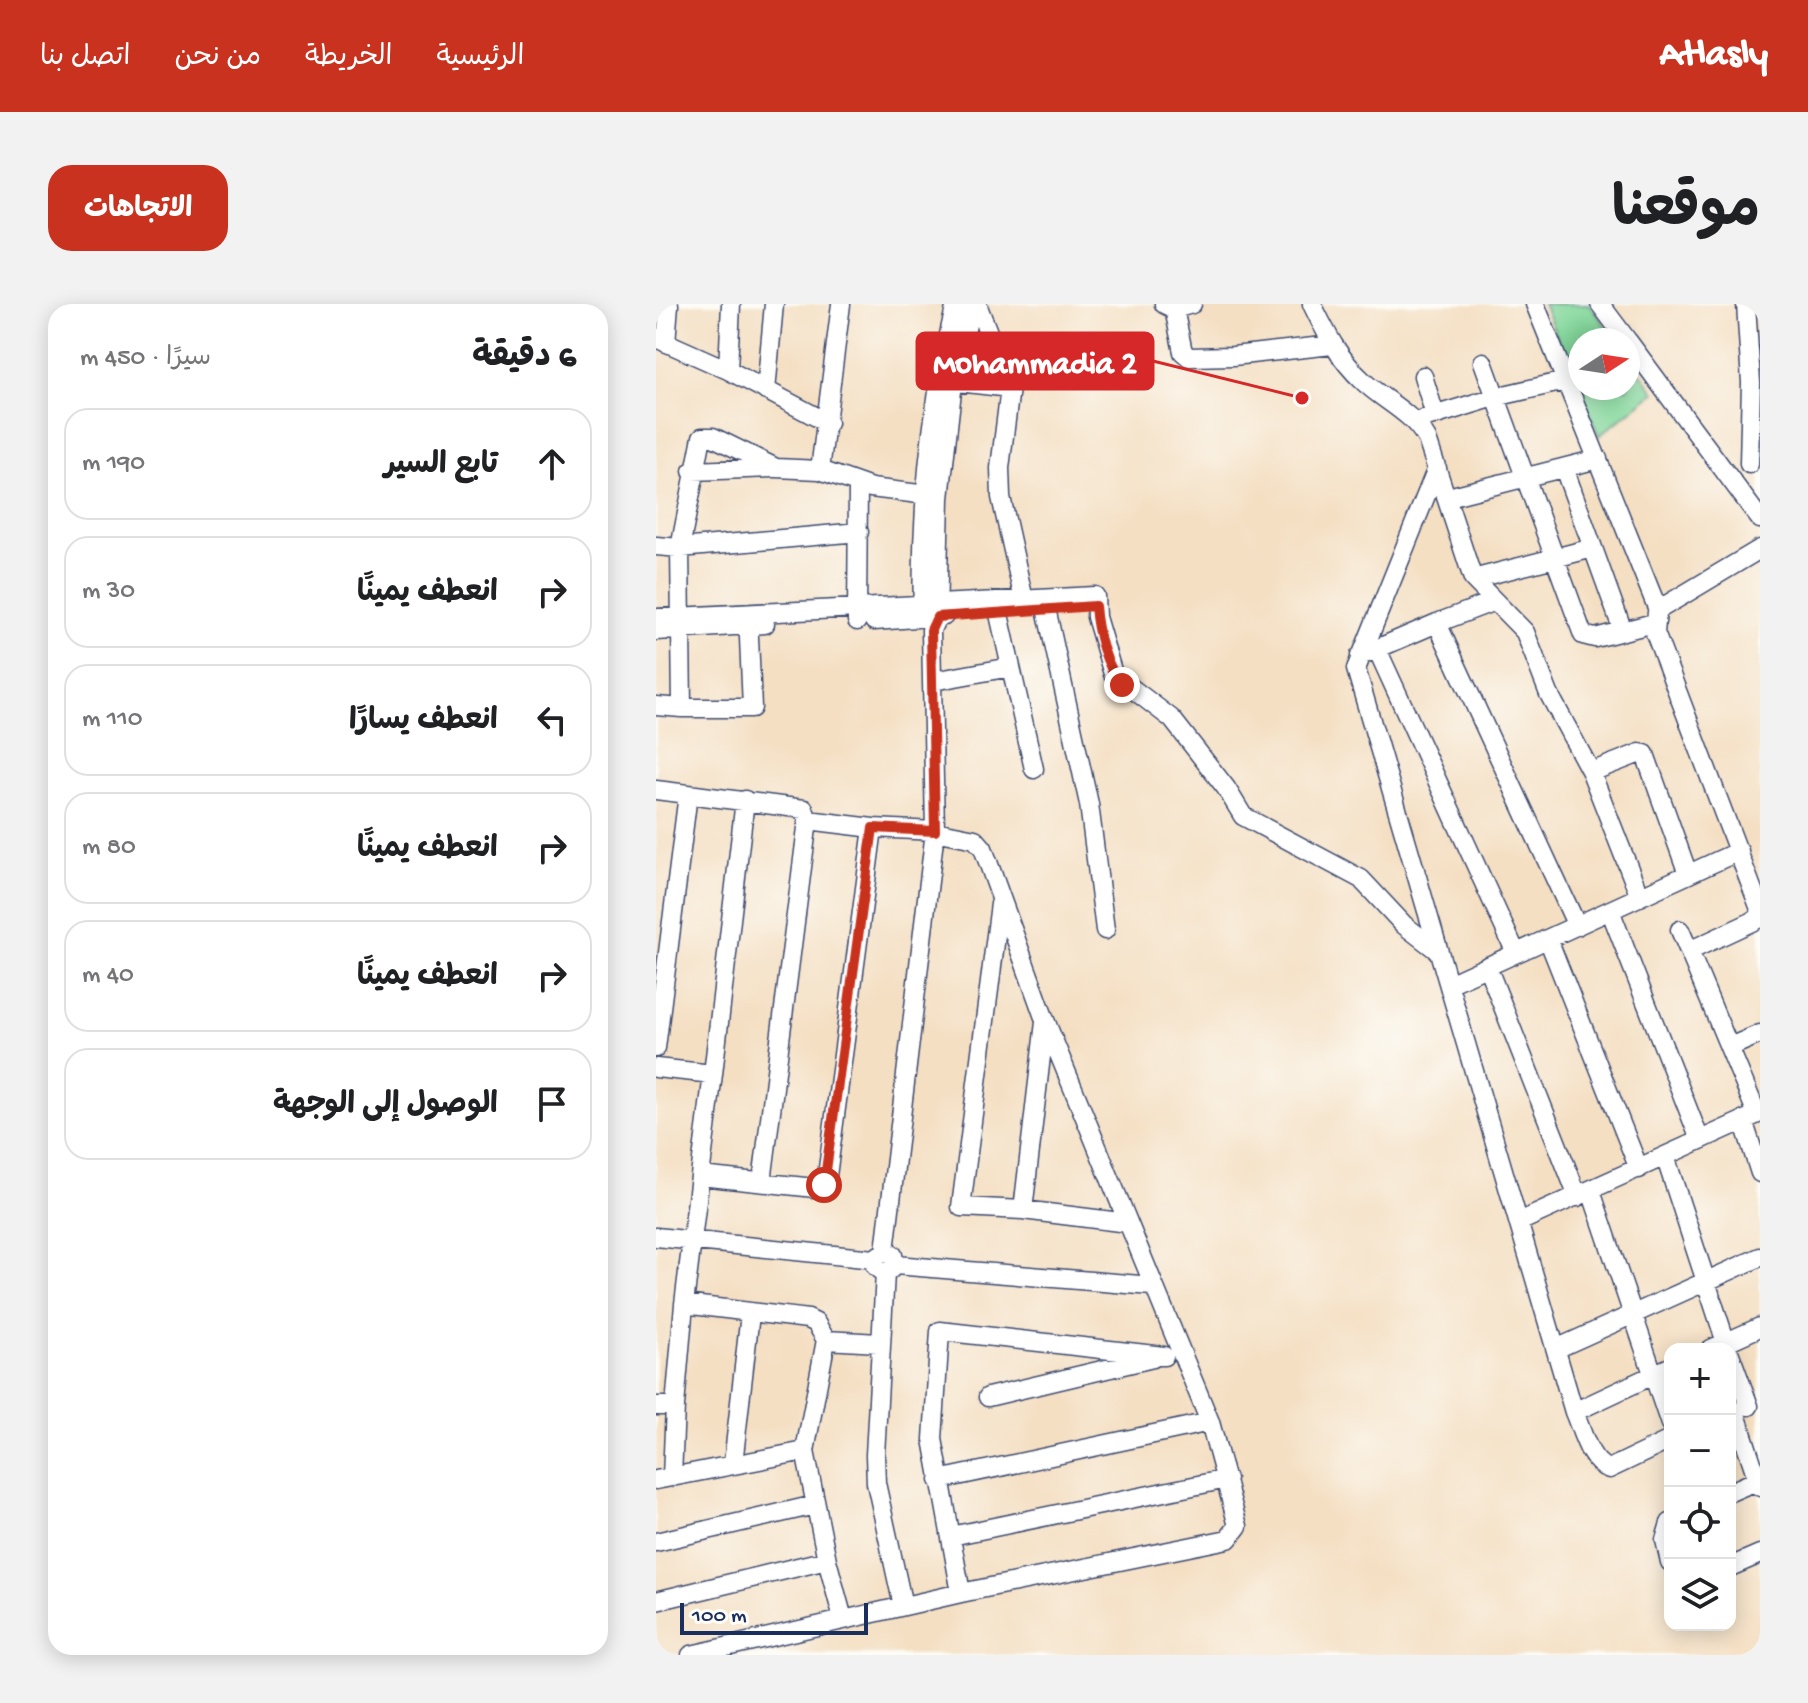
<!DOCTYPE html>
<html lang="ar">
<head>
<meta charset="utf-8">
<style>
  :root { --surface:#fff; --page:#f2f2f2; --text:#202124; --muted:#757577; --line:#e0e0e0; --accent:#c8321e }
  body { margin:0; font-family:"Gochi Hand","Playpen Sans Arabic",sans-serif; background:var(--page); color:var(--text); direction:rtl }
  .controls { position:absolute; right:24px; bottom:24px; display:grid; overflow:hidden; border-radius:16px; box-shadow:0 4px 20px #0003 }
  .controls button { width:72px; height:72px; display:grid; place-items:center; padding:0; border:0; border-bottom:2px solid var(--line); background:var(--surface); color:var(--text); font:40px sans-serif }
  .compass { position:absolute; left:912px; top:24px; width:72px; height:72px; border-radius:50%; background:var(--surface); box-shadow:0 4px 20px #0003; rotate:78deg }
  .scale { position:absolute; left:24px; bottom:20px; width:188px; box-sizing:border-box; padding-left:8px; border:4px solid #1b2f5e; border-top:0; font-size:22px; line-height:28px; white-space:nowrap; color:#1b2f5e; -webkit-text-stroke:6px #fdfcf7; paint-order:stroke }
  .stop { position:absolute; width:24px; height:24px; margin:-18px; border:6px solid #c8321e; border-radius:50%; background:#fff }
  .stop.end { background:#c8321e; border-color:#fff; box-shadow:0 2px 8px #0008 }
  .list { margin:0; padding:0; list-style:none }
  h2 { display:flex; justify-content:space-between; align-items:center; height:104px; margin:0; padding:0 32px; font-size:34px }
  h2 small { font-size:26px; font-weight:400; color:var(--muted) }
  .list li { display:grid; grid-template-columns:52px 1fr auto; gap:24px; align-items:center; box-sizing:border-box; height:112px; margin:0 16px 16px; padding:0 16px; border:2px solid var(--line); border-radius:24px }
  .list b { display:block; font-size:30px; white-space:nowrap }
  .list em { font-size:26px; font-style:normal; color:var(--muted) }
  .icon { flex:none; width:44px; height:44px; fill:none; stroke:currentColor; stroke-width:2; stroke-linecap:round; stroke-linejoin:round }
  .map { position:relative; flex:none; width:1104px; height:1351px; overflow:hidden; direction:ltr; border-radius:24px }
  header { display:flex; align-items:center; gap:48px; box-sizing:border-box; height:112px; padding:0 40px; background:var(--accent); color:#fff }
  header strong { font-size:38px }
  nav { display:flex; gap:44px; margin-inline-start:auto; font-size:28px }
  .intro { display:flex; align-items:center; justify-content:space-between; box-sizing:border-box; height:192px; padding:0 48px }
  h1 { margin:0; font-size:56px }
  .button { padding:20px 36px; border-radius:24px; background:var(--accent); color:#fff; font-size:28px; font-weight:700 }
  main { display:flex; gap:48px; padding:0 48px }
  aside { flex:1; background:var(--surface); border-radius:24px; box-shadow:0 4px 20px #0003 }
  .map>svg:first-child { display:block }
  .green { fill:#80d699; stroke:#4e827c; stroke-width:2 }
  .lines { fill:none; stroke-linecap:round; stroke-linejoin:round }
  .minor-casing { stroke:#3c496d; stroke-width:21 }
  .minor { stroke:#fff; stroke-width:18 }
  .route { stroke:#c8321e; stroke-width:10 }
  .leader { fill:none; stroke:#d62828; stroke-width:3 }
  .callout-dot { fill:#d62828; stroke:#fdfcf7; stroke-width:3 }
  .callout { fill:#d62828; stroke:#d62828; stroke-width:3 }
  .callout-label { font-size:32px; text-anchor:middle; font-weight:bold; fill:#fff }
</style>
</head>
<body>
<header>
<strong>Atlasly</strong>
<nav><a>الرئيسية</a><a>الخريطة</a><a>من نحن</a><a>اتصل بنا</a></nav>
</header>
<div class="intro"><h1>موقعنا</h1><a class="button">الاتجاهات</a></div>
<main>
<div class="map">
<svg width="1104" height="1351" viewBox="0 0 1104 1351">
  <rect width="100%" height="100%" fill="#fdfcf7"/>
  <filter id="ink" filterUnits="userSpaceOnUse"><feTurbulence type="fractalNoise" baseFrequency=".0125" numOctaves="2"/><feDisplacementMap in="SourceGraphic" scale="16" xChannelSelector="R" yChannelSelector="G"/><feConvolveMatrix kernelMatrix="1 2 1 2 8 2 1 2 1" color-interpolation-filters="sRGB"/></filter>
  <filter id="wash" filterUnits="userSpaceOnUse"><feTurbulence type="fractalNoise" baseFrequency=".006" numOctaves="4" result="noise"/><feDisplacementMap in="SourceGraphic" scale="32" xChannelSelector="R" yChannelSelector="G"/><feGaussianBlur stdDeviation="1.8" result="paint"/><feColorMatrix in="noise" values="0 0 0 0 0 0 0 0 0 0 0 0 0 0 0 0 0 1.4 0 .05"/><feComposite in="paint" operator="in"/></filter>
  <g filter="url(#wash)">
    <rect width="100%" height="100%" fill="#f4dfc3"/>
    <!-- green -->
    <path class="green" d="M 887,0 L 933,0 L 960,36 L 924,36 L 924,84 L 972,84 L 972,52 L 999,88 L 943,132 Z"/>
  </g>
  <g filter="url(#ink)">
    <g class="lines">
      <defs>
        <path id="minor" d="M 185,0 L 164,166 L 120,164 L 57,133 L 46,133 L 24,244 L 203,228
          M 321,0 L 354,84 L 344,164 L 345,193 L 368,296
          M 508,0 L 518,5 L 536,0
          M 517,0 L 527,48 L 533,53 L 577,52 L 676,41
          M 656,0 C 670,29 683,55 707,77 C 729,98 755,107 771,135 L 817,275 L 869,328 L 893,390 L 935,468 L 984,593
          M 879,0 L 1002,306 L 1104,245
          M 944,0 L 971,36
          M 1090,0 L 1095,79 L 1093,160
          M 0,34 L 72,66 L 172,119
          M 972,37 L 1104,215
          M 10,39 L 13,0
          M 827,58 L 927,331 L 939,334 L 998,319
          M 72,66 L 75,0
          M 767,72 L 779,111
          M 285,76 L 354,84
          M 110,87 L 118,0
          M 761,117 L 839,93 L 909,77
          M 781,164 L 700,365 L 918,1108 C 926,1126 933,1159 953,1165 L 1014,1136
          M 908,164 L 967,327
          M 164,166 L 215,184 L 271,191
          M 36,167 L 117,164
          M 792,193 L 942,155
          M 0,242 L 24,244 L 26,404 L 96,404 L 92,310
          M 817,275 L 937,244
          M 388,295 L 433,500 L 449,626
          M 340,297 L 378,465
          M 1001,308 L 999,329 L 1104,605
          M 267,313 C 264,208 275,102 300,0
          M 0,314 L 439,292 L 440,313 L 457,370 L 516,415 L 570,484 L 587,512 L 705,575 L 748,621 L 782,647
          M 201,317 L 202,180
          M 218,317 L 288,312
          M 781,319 L 836,298
          M 0,327 L 109,320
          M 721,345 L 860,649
          M 704,352 L 781,319 L 921,622
          M 277,377 L 355,363
          M 0,402 L 26,404
          M 935,468 L 984,449 L 989,450 L 1032,570
          M 0,486 L 32,490 L 0,744
          M 217,524 L 279,527 L 229,947
          M 344,600 L 305,903 L 367,906 L 472,919
          M 954,606 L 1044,836
          M 1024,626 L 1033,647
          M 892,635 L 983,865
          M 831,662 L 922,893
          M 793,680 L 1083,547
          M 1076,742 L 1104,730
          M 0,764 L 57,770 L 89,496
          M 1101,810 L 1033,647 L 1104,614
          M 1087,816 L 1104,869
          M 1009,852 L 1072,1045
          M 44,872 L 57,770
          M 106,878 L 152,516
          M 935,887 L 1014,1120
          M 367,906 L 389,718
          M 863,918 L 1104,809
          M 0,933 L 218,955 L 229,947 L 237,951 L 239,961 L 232,968 L 226,968 L 219,962 L 218,955
          M 239,961 L 496,982
          M 229,969 L 219,1151 L 220,1179 L 247,1302
          M 28,1000 L 44,872 L 159,884 L 168,881 L 171,872 L 217,524 L 152,516 L 148,505 L 32,490
          M 900,1045 L 1104,953
          M 1055,1045 L 1104,1023
          M 1074,1050 L 1093,1102
          M 332,1093 L 497,1054
          M 0,1102 L 19,1102 L 28,1000 L 152,1015 L 160,1019 L 170,1036 L 223,1039
          M 1079,1107 L 1104,1183
          M 918,1108 L 1014,1063
          M 149,1147 L 170,1036
          M 77,1160 L 94,1010
          M 16,1173 L 19,1102
          M 0,1176 L 149,1147 L 171,1256
          M 283,1176 L 554,1118
          M 1074,1188 L 1102,1176
          M 1014,1219 L 1009,1236 L 1014,1258
          M 295,1232 L 571,1175
          M 0,1238 L 159,1201
          M 1074,1263 L 1104,1250
          M 305,1289 L 277,1135 L 284,1027 L 508,1052
          M 0,1297 L 171,1256 L 187,1315
          M 35,1351 L 305,1289 L 572,1235 L 582,1222 L 554,1118 L 389,716 L 327,544 L 319,535 L 279,527 L 275,326 L 281,313 L 284,194 L 297,78 L 316,0"/>
      </defs>
      <!-- minor casing -->
      <use href="#minor" class="minor-casing"/>
      <!-- minor -->
      <use href="#minor" class="minor"/>
    </g>
  </g>
  <g class="lines" filter="url(#ink)">
    <!-- route -->
    <path class="route" d="M 168,881 L 217,524 L 279,527 L 275,326 L 281,313 L 439,302 C 441,328 449,361 466,381"/>
  </g>
  <!-- callouts -->
  <path class="leader" d="M646 94L497 57"/>
  <circle class="callout-dot" cx="646" cy="94" r="8"/>
  <rect class="callout" x="261" y="29" width="236" height="56" rx="8"/>
  <g class="callout-label">
    <text x="379" y="68">Mohammadia 2</text>
  </g>
</svg>
<div class="controls">
<button>+</button>
<button>−</button>
<button><svg class="icon" aria-label="locate" viewBox="0 0 24 24"><circle cx="12" cy="12" r="6"/><path d="M12 2v4M12 18v4M2 12h4M18 12h4"/></svg></button>
<button><svg class="icon" aria-label="layers" viewBox="0 0 24 24"><path d="M12 4l9 5-9 5-9-5zM3 14l9 5 9-5"/></svg></button>
</div>
<svg class="compass" viewBox="-18 -18 36 36"><path d="M0-13l5 13h-10z" fill="#e53935"/><path d="M0 13l5-13h-10z" fill="#757577"/></svg>
<div class="scale">100 m</div>
<div class="stop" style="left:168px;top:881px"></div>
<div class="stop end" style="left:466px;top:381px"></div>
</div>
<aside>
<h2>6 دقيقة<small>سيرًا · 450 m</small></h2>
<ul class="list">
<li><svg class="icon" aria-label="ahead" viewBox="0 0 24 24"><path d="M12 20V5M6 11l6-6 6 6"/></svg><div><b>تابع السير</b></div><em>190 m</em></li>
<li><svg class="icon" aria-label="right" viewBox="0 0 24 24"><path d="M7 20v-9h11M14 6l5 5-5 5"/></svg><div><b>انعطف يمينًا</b></div><em>30 m</em></li>
<li><svg class="icon" aria-label="left" viewBox="0 0 24 24"><path d="M17 20v-9H6M10 6l-5 5 5 5"/></svg><div><b>انعطف يسارًا</b></div><em>110 m</em></li>
<li><svg class="icon" aria-label="right" viewBox="0 0 24 24"><path d="M7 20v-9h11M14 6l5 5-5 5"/></svg><div><b>انعطف يمينًا</b></div><em>80 m</em></li>
<li><svg class="icon" aria-label="right" viewBox="0 0 24 24"><path d="M7 20v-9h11M14 6l5 5-5 5"/></svg><div><b>انعطف يمينًا</b></div><em>40 m</em></li>
<li><svg class="icon" aria-label="arrive" viewBox="0 0 24 24"><path d="M6 21V4h12l-3 4 3 4H6"/></svg><div><b>الوصول إلى الوجهة</b></div></li>
</ul>
</aside>
</main>
</body>
</html>
